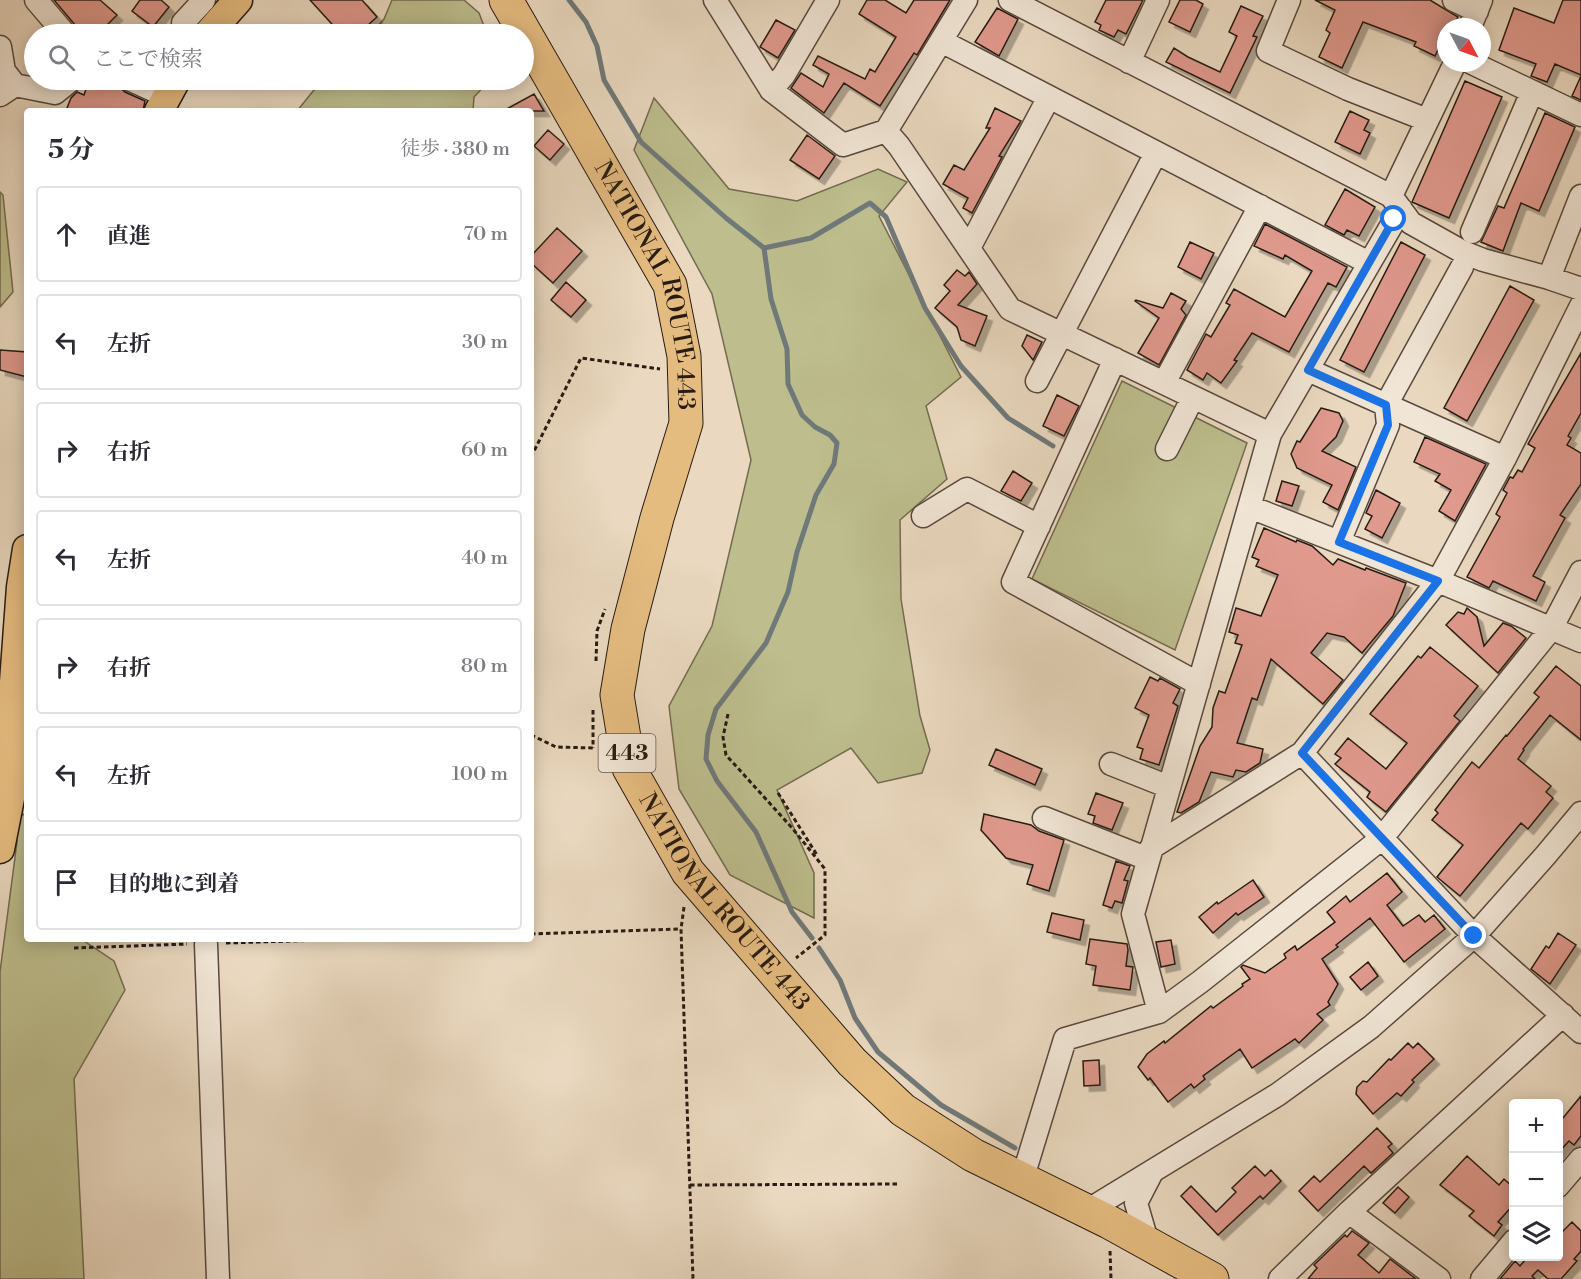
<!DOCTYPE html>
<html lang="ja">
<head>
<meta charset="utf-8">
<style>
  :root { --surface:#fff; --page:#f2f2f3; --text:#2b2b33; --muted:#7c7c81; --line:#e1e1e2 }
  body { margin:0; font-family:"Libre Bodoni","Noto Serif JP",serif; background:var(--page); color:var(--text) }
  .controls { position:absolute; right:18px; bottom:18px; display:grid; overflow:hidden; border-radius:6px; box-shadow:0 3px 15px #0003 }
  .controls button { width:54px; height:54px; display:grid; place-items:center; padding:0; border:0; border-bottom:2px solid var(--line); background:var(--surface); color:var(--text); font:30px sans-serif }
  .compass { position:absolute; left:1437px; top:18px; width:54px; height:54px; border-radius:50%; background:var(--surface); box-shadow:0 3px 15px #0003; rotate:131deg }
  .stop { position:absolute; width:18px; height:18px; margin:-14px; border:4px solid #1a73e8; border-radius:50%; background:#fff }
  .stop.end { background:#1a73e8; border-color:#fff; box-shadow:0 2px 6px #0008 }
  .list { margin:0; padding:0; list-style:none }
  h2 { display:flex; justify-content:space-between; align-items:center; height:78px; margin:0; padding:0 24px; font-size:26px }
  h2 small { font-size:20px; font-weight:400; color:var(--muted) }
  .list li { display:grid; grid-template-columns:39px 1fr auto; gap:18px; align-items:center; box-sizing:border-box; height:96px; margin:0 12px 12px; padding:0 12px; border:2px solid var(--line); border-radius:6px }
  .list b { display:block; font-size:22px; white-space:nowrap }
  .list em { font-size:20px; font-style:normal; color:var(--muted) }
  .icon { flex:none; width:33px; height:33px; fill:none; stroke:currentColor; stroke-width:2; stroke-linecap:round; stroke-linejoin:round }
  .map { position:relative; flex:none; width:1581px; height:1279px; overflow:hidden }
  .search { position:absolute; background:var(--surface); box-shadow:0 3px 15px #0003; left:24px; top:24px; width:510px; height:66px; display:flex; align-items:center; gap:15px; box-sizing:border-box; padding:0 21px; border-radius:33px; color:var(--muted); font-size:22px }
  .panel { position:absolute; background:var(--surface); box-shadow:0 3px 15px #0003; left:24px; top:108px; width:510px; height:834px; border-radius:6px }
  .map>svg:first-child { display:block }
  .green { fill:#bdbd8d; stroke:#726c50; stroke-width:1.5 }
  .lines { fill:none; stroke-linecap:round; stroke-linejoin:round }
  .stream { stroke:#6f7979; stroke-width:5 }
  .building { fill:#e0998d; stroke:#281b12; stroke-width:1.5; filter:url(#shadow) }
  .minor-casing { stroke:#584a3e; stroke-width:25 }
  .major-casing { stroke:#281b12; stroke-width:31 }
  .highway-casing { stroke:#281b12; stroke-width:35 }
  .path { stroke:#281b12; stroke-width:3; stroke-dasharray:4.5 3; stroke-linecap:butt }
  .minor { stroke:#f1e6d6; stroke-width:22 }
  .major { stroke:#e5bc80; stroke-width:28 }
  .highway { stroke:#e5bc80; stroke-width:33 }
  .route { stroke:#1a73e8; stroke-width:8 }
  .labels { text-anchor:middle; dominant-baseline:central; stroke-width:6; stroke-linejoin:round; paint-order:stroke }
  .shield { fill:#f1e6d6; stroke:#64584d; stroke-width:1.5 }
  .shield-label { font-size:22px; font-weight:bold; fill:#281b12 }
  .street-label { font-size:24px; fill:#281b12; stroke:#f1e6d6 }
</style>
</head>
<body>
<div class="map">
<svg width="1581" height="1279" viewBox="0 0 1581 1279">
  <defs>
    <filter id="shadow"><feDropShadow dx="5.5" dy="5.5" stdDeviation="0" flood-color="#0004"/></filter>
  </defs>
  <rect width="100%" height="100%" fill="#ead9c0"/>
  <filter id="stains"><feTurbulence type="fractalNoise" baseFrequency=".00333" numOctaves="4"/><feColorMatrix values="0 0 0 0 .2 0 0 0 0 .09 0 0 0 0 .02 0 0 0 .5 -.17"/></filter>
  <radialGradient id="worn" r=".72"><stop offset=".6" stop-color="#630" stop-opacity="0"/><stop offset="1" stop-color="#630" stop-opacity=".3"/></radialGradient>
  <!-- green -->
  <path class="green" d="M 392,0 L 464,0 L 479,13 L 487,34 L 371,34 L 384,19 Z
    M 322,80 L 490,80 L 474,97 L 473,111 L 297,111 Z
    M 654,98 L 729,189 L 797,201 L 878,169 L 907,182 L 879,216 L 961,377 L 926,406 L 947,479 L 900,520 L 901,599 L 920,716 L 930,750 L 922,773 L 878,783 L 851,748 L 777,790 L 814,873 L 814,918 L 730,875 L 679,789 L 669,706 L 712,626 L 751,460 L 712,294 L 634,150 Z
    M 0,192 L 3,195 L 13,292 L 0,307 Z
    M 1122,381 L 1247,443 L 1175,650 L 1032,579 Z
    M 24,814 L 27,814 L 27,939 L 81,939 L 114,961 L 125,990 L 74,1079 L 84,1279 L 0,1279 L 0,972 L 17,842 L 16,821 Z"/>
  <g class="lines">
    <!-- stream -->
    <path class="stream" d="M 569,0 L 586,22 L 597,46 L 604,80 L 641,142 L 726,218 L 764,248 L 771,299 L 787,349 L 788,384 L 802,415 L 815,427 L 830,435 L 837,443 L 834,464 L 816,495 L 797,552 L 788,592 L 766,643 L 716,709 L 708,735 L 706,759 L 717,781 L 756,832 L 792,912 L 812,938
      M 764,248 L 811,238 L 870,203 L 886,217 L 925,308 L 961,366 L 1008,418 L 1053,446
      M 819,948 L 840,980 L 855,1018 L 878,1052 L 941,1105 L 1015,1148"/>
  </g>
  <!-- building -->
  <path class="building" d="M 54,0 L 100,0 L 117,15 L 98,34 L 79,34 L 75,25 Z
    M 140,0 L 161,0 L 169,7 L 153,27 L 132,11 Z
    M 310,0 L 362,0 L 377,17 L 358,34 L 341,34 Z
    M 867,0 L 885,0 L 906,13 L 914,0 L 950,0 L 917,55 L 914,53 L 880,106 L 844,83 L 824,113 L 791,88 L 801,73 L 823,87 L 829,74 L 813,65 L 818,56 L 865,79 L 870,69 L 875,72 L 896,37 L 859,14 Z
    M 1106,0 L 1143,0 L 1126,34 L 1118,30 L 1114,37 L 1099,30 L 1101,25 L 1095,22 Z
    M 1180,0 L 1196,0 L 1203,4 L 1190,32 L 1169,22 Z
    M 1315,0 L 1430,0 L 1458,17 L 1453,27 L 1446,27 L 1446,33 L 1435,56 L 1414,46 L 1416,42 L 1363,22 L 1342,68 L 1319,57 L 1330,33 L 1326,30 L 1335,10 Z
    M 1563,0 L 1581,0 L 1581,75 L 1555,64 L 1547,82 L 1531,76 L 1536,64 L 1499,50 L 1514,8 L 1554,23 Z
    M 1241,6 L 1263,16 L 1253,36 L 1257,37 L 1230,93 L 1166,62 L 1174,48 L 1188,57 L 1220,72 L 1237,36 L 1229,32 Z
    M 997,8 L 1018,19 L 999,56 L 975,42 Z
    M 776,20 L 795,30 L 778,58 L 760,47 Z
    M 1581,76 L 1581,100 L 1572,96 Z
    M 89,80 L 112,80 L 118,81 L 120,87 L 125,92 L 145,101 L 143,111 L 75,111 L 67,108 L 71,98 L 77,92 L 84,95 Z
    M 1465,81 L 1502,97 L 1449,218 L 1412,202 Z
    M 534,94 L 544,111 L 503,111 Z
    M 995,108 L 1021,121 L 999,156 L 1002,157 L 972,213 L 963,208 L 968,198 L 943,184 L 954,165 L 964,170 L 990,128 L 986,128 Z
    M 1350,111 L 1369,120 L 1364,130 L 1370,133 L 1360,154 L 1335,142 Z
    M 1545,113 L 1575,127 L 1539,211 L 1521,203 L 1503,251 L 1481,242 L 1498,206 L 1504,208 Z
    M 548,130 L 564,144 L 550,160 L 534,146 Z
    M 807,135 L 835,156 L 819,179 L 790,160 Z
    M 1345,189 L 1375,207 L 1359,236 L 1347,230 L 1344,235 L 1325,225 Z
    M 1265,224 L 1347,267 L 1336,287 L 1328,283 L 1289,352 L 1252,333 L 1234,360 L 1237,361 L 1221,383 L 1207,373 L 1203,380 L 1187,370 L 1206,334 L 1211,337 L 1230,305 L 1226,303 L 1234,289 L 1285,317 L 1312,271 L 1285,255 L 1283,259 L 1254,246 Z
    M 557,228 L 582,251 L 553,283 L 531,263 L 531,256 Z
    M 1190,242 L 1214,253 L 1201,279 L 1178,267 Z
    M 1401,242 L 1425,255 L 1364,372 L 1340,360 Z
    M 957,270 L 965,276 L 969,272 L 977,284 L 958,305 L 987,316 L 975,346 L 961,340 L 957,327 L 935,308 L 950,291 L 944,285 Z
    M 566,282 L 586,300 L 571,317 L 551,300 Z
    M 1510,286 L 1534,300 L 1467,421 L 1444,408 Z
    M 1171,293 L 1186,301 L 1181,309 L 1186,315 L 1159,365 L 1138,353 L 1159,318 L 1135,301 L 1136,300 L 1163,308 Z
    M 1027,335 L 1042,342 L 1033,360 L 1022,346 Z
    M 0,350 L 27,352 L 27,377 L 0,370 Z
    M 1581,353 L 1581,413 L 1568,436 L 1571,438 L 1567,445 L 1581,453 L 1581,484 L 1560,515 L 1565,518 L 1533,576 L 1545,582 L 1536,601 L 1493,581 L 1489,588 L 1467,577 L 1500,517 L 1496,514 L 1507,493 L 1503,490 L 1510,477 L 1513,478 L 1518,470 L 1522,472 L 1535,448 L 1528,444 Z
    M 1057,395 L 1079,406 L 1064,436 L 1043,426 Z
    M 1321,408 L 1339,413 L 1343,421 L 1336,437 L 1322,451 L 1356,467 L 1338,510 L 1323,502 L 1332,485 L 1297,468 L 1291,454 L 1297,441 L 1300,442 Z
    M 1425,437 L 1486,464 L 1455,521 L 1439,511 L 1451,490 L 1435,481 L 1440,474 L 1414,462 Z
    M 1013,471 L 1032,483 L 1021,501 L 1001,491 Z
    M 1282,481 L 1299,486 L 1292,506 L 1276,501 Z
    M 1376,490 L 1400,503 L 1382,538 L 1365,529 L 1372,516 L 1366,513 Z
    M 1264,528 L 1296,542 L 1297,540 L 1312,546 L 1333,565 L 1338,559 L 1365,570 L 1366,568 L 1406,583 L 1393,616 L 1362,653 L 1344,637 L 1327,633 L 1311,653 L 1343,680 L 1323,704 L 1271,659 L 1257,700 L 1252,698 L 1237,743 L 1263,749 L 1260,763 L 1246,772 L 1236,770 L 1233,777 L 1211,772 L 1199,802 L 1181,813 L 1177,812 L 1200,746 L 1212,727 L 1213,708 L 1219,691 L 1225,693 L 1242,645 L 1235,643 L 1238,635 L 1229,632 L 1236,608 L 1261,616 L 1278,575 L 1256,566 L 1259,560 L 1252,557 Z
    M 1467,608 L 1477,617 L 1484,646 L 1503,623 L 1511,626 L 1526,638 L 1498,673 L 1446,625 L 1458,612 L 1464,614 Z
    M 1430,647 L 1478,686 L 1454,716 L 1460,721 L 1386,812 L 1367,797 L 1370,792 L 1335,764 L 1341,758 L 1335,754 L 1348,738 L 1386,769 L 1407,743 L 1370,714 L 1418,656 L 1421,658 Z
    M 1556,666 L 1581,686 L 1581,740 L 1550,715 L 1523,749 L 1524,750 L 1518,759 L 1551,786 L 1546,792 L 1553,798 L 1528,829 L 1521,823 L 1460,896 L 1437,877 L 1463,845 L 1432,820 L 1438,813 L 1435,810 L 1472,762 L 1479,768 L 1506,735 L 1507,736 L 1539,697 L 1534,693 Z
    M 1150,677 L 1158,681 L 1160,678 L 1180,689 L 1173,703 L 1178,706 L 1159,765 L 1140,759 L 1143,749 L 1137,747 L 1149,715 L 1135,708 Z
    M 996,749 L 1042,769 L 1035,785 L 989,765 Z
    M 1096,793 L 1123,803 L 1112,830 L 1093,823 L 1095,816 L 1088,814 Z
    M 984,814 L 1031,825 L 1039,831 L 1064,840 L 1049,891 L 1027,884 L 1033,865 L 1006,858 L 981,830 Z
    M 1116,861 L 1130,866 L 1124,880 L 1128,881 L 1122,903 L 1115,901 L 1112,908 L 1103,905 Z
    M 1387,873 L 1402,892 L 1387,905 L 1403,926 L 1419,915 L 1425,922 L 1434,915 L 1445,929 L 1404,962 L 1370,918 L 1336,945 L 1338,947 L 1322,959 L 1338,984 L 1328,1002 L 1330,1005 L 1317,1014 L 1323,1020 L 1299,1043 L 1295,1039 L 1252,1068 L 1240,1049 L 1203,1076 L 1205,1079 L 1194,1088 L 1191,1084 L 1168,1102 L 1150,1078 L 1148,1080 L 1138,1067 L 1147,1054 L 1164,1041 L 1165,1043 L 1211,1006 L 1213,1008 L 1243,986 L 1242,984 L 1250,979 L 1241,967 L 1243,965 L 1265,973 L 1286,958 L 1284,954 L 1295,946 L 1297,950 L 1335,922 L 1327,912 L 1346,896 L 1350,902 Z
    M 1253,880 L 1264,897 L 1238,915 L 1236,913 L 1213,933 L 1199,917 L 1217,902 L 1218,904 Z
    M 1052,913 L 1084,920 L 1080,940 L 1047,932 Z
    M 1558,933 L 1576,945 L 1550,984 L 1531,969 L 1546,946 L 1549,948 Z
    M 1090,939 L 1127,944 L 1128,950 L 1126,966 L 1133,967 L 1130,990 L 1093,985 L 1096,966 L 1086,964 Z
    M 1171,940 L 1175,964 L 1161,967 L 1156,942 Z
    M 1368,962 L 1378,976 L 1361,990 L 1350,977 Z
    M 1408,1043 L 1413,1048 L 1418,1043 L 1434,1059 L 1412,1080 L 1414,1082 L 1401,1096 L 1397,1093 L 1373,1114 L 1356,1094 L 1357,1087 L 1363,1081 L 1367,1082 L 1389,1059 L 1391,1060 Z
    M 1099,1060 L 1100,1085 L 1084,1086 L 1083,1061 Z
    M 1581,1096 L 1581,1136 L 1574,1145 L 1569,1141 L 1558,1153 L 1558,1124 Z
    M 1377,1128 L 1392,1144 L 1388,1147 L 1393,1153 L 1371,1173 L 1364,1166 L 1318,1211 L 1299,1191 L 1314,1176 L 1320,1182 Z
    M 1467,1156 L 1499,1185 L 1504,1179 L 1514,1188 L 1514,1204 L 1498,1222 L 1502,1225 L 1494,1236 L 1469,1216 L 1474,1211 L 1440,1185 Z
    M 1255,1166 L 1265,1176 L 1271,1170 L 1281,1181 L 1263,1199 L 1260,1196 L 1218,1235 L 1181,1196 L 1191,1186 L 1216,1212 L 1236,1192 L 1232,1188 Z
    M 1398,1187 L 1409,1197 L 1395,1213 L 1383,1203 Z
    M 1572,1222 L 1581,1231 L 1581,1251 L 1574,1259 L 1577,1261 L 1561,1279 L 1548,1279 L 1538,1270 L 1532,1276 L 1535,1279 L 1500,1279 L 1515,1261 L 1520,1266 L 1525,1260 L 1521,1257 L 1558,1257 L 1558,1236 Z
    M 1352,1231 L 1369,1243 L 1358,1255 L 1379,1273 L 1390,1259 L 1416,1279 L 1308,1279 L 1317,1268 L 1314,1265 L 1318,1261 L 1345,1235 L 1347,1237 Z"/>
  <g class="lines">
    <defs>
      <path id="minor" d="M 36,0 L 65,34
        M 715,0 L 771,90 L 843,145 L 886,131 L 966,0
        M 1010,0 L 1391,196 L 1411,223 L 1463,252 L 1483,260 L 1549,278 L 1581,289
        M 1289,0 L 1268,51 L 1348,89 L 1427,120
        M 1454,0 L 1477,11
        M 1470,27 L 1481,0
        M 191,34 L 184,29 L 183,23 L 204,0
        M 941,41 L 1369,263
        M 0,47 L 4,71 L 15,85
        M 1129,62 L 1158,0
        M 1472,63 L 1581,115
        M 131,80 L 166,96
        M 771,90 L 784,75 L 828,0
        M 0,95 L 15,85 L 55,93 L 71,80
        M 886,131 L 899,146 L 1010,309 L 1270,434
        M 1391,196 L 1455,63
        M 1472,232 L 1532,92
        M 969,248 L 1049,97
        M 1549,278 L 1581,196
        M 1115,359 L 1013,582 L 1199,684
        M 1308,370 L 1505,458
        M 1037,381 L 1156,153
        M 1164,383 L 1260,206
        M 1167,449 L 1193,397
        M 1250,507 L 1438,581 L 1581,641
        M 923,516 L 967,489 L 1039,526
        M 1339,542 L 1388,425 L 1386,405 L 1462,267
        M 1302,753 L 1474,936 L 1581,1032
        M 1111,764 L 1169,787
        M 1044,818 L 1148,859
        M 1151,848 L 1302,753 L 1438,581 L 1505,458 L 1581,306
        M 206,944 L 218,1279
        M 1159,1012 L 1133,914 L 1270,434 L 1401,209
        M 1022,1180 L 1065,1039 L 1159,1012 L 1200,982 L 1381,839 L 1551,629 L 1581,572
        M 1558,1186 L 1581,1159
        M 1087,1211 L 1277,1095 L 1371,1027 L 1474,936 L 1545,856 L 1581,813
        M 1349,1212 L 1439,1279
        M 1148,1244 L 1136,1203 L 1152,1172
        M 1280,1279 L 1349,1212 L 1563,1015
        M 1482,1279 L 1514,1241"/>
      <path id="major" d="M 208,34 L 238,0
        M 159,111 L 176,80
        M 0,849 L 12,788 L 13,696 L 21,587 L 27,549"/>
      <g id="highway">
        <path id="s1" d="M 506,0 L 670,285 L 684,356 L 686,423 L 657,518 L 628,629 L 617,695 L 629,768 L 688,872 L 852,1062 L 903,1110 L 973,1155 L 1109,1222 L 1212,1279"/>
      </g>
    </defs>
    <!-- minor casing -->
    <use href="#minor" class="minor-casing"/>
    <!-- major casing -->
    <use href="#major" class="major-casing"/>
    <!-- highway casing -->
    <use href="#highway" class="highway-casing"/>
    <!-- path -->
    <path class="path" d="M 531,457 L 581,358 L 660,369
      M 596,661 L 597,631 L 605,609
      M 593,710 L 593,748
      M 728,714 L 723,737 L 726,755 L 793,829 L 825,869 L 825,935 L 796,958
      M 531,735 L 556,747 L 594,748
      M 778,793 L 817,855
      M 684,907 L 681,929 L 693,1279
      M 531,934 L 681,929
      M 226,943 L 356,939
      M 74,948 L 187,944
      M 690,1185 L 898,1184
      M 1110,1251 L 1111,1279"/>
    <!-- minor -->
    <use href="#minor" class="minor"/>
    <!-- major -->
    <use href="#major" class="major"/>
    <!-- highway -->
    <use href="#highway" class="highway"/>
  </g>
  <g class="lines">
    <!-- route -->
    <path class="route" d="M 1394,219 L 1308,370 L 1386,405 L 1388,425 L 1339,542 L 1438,581 L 1302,753 L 1474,936"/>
  </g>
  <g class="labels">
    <!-- shield labels -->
    <rect class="shield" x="598.5" y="734" width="57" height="38" rx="4.5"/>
    <g class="shield-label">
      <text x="627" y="753">443</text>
    </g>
    <!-- street labels -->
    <g class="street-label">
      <text stroke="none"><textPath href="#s1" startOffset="322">NATIONAL ROUTE 443</textPath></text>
      <text stroke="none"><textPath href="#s1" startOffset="988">NATIONAL ROUTE 443</textPath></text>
    </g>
  </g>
  <rect width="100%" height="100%" filter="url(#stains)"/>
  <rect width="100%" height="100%" fill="url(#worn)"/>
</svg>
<div class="controls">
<button>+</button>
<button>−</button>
<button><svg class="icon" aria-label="layers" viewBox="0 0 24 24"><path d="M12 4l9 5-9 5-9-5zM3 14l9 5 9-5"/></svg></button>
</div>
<svg class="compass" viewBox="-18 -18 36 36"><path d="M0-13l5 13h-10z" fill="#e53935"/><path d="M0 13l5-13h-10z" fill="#7c7c81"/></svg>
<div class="stop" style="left:1394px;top:219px"></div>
<div class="stop end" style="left:1474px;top:936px"></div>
<div class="search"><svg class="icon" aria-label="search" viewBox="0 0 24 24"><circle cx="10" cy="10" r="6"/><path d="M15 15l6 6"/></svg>ここで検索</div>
<section class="panel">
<h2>5 分<small>徒歩 · 380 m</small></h2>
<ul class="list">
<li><svg class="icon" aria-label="ahead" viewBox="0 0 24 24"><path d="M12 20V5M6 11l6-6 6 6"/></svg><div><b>直進</b></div><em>70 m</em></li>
<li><svg class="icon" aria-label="left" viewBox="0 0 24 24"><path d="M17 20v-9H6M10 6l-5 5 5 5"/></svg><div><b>左折</b></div><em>30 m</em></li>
<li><svg class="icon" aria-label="right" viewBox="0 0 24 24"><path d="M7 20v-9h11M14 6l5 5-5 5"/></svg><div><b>右折</b></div><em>60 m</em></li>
<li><svg class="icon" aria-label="left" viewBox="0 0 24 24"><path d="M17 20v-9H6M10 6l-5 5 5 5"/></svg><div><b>左折</b></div><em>40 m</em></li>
<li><svg class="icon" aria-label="right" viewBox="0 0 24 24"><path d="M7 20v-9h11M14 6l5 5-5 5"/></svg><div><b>右折</b></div><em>80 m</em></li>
<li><svg class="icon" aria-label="left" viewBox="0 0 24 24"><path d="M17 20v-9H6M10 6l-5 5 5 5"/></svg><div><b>左折</b></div><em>100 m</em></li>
<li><svg class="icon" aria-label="arrive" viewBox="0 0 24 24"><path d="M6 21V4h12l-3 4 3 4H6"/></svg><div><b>目的地に到着</b></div></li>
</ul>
</section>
</div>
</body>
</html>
